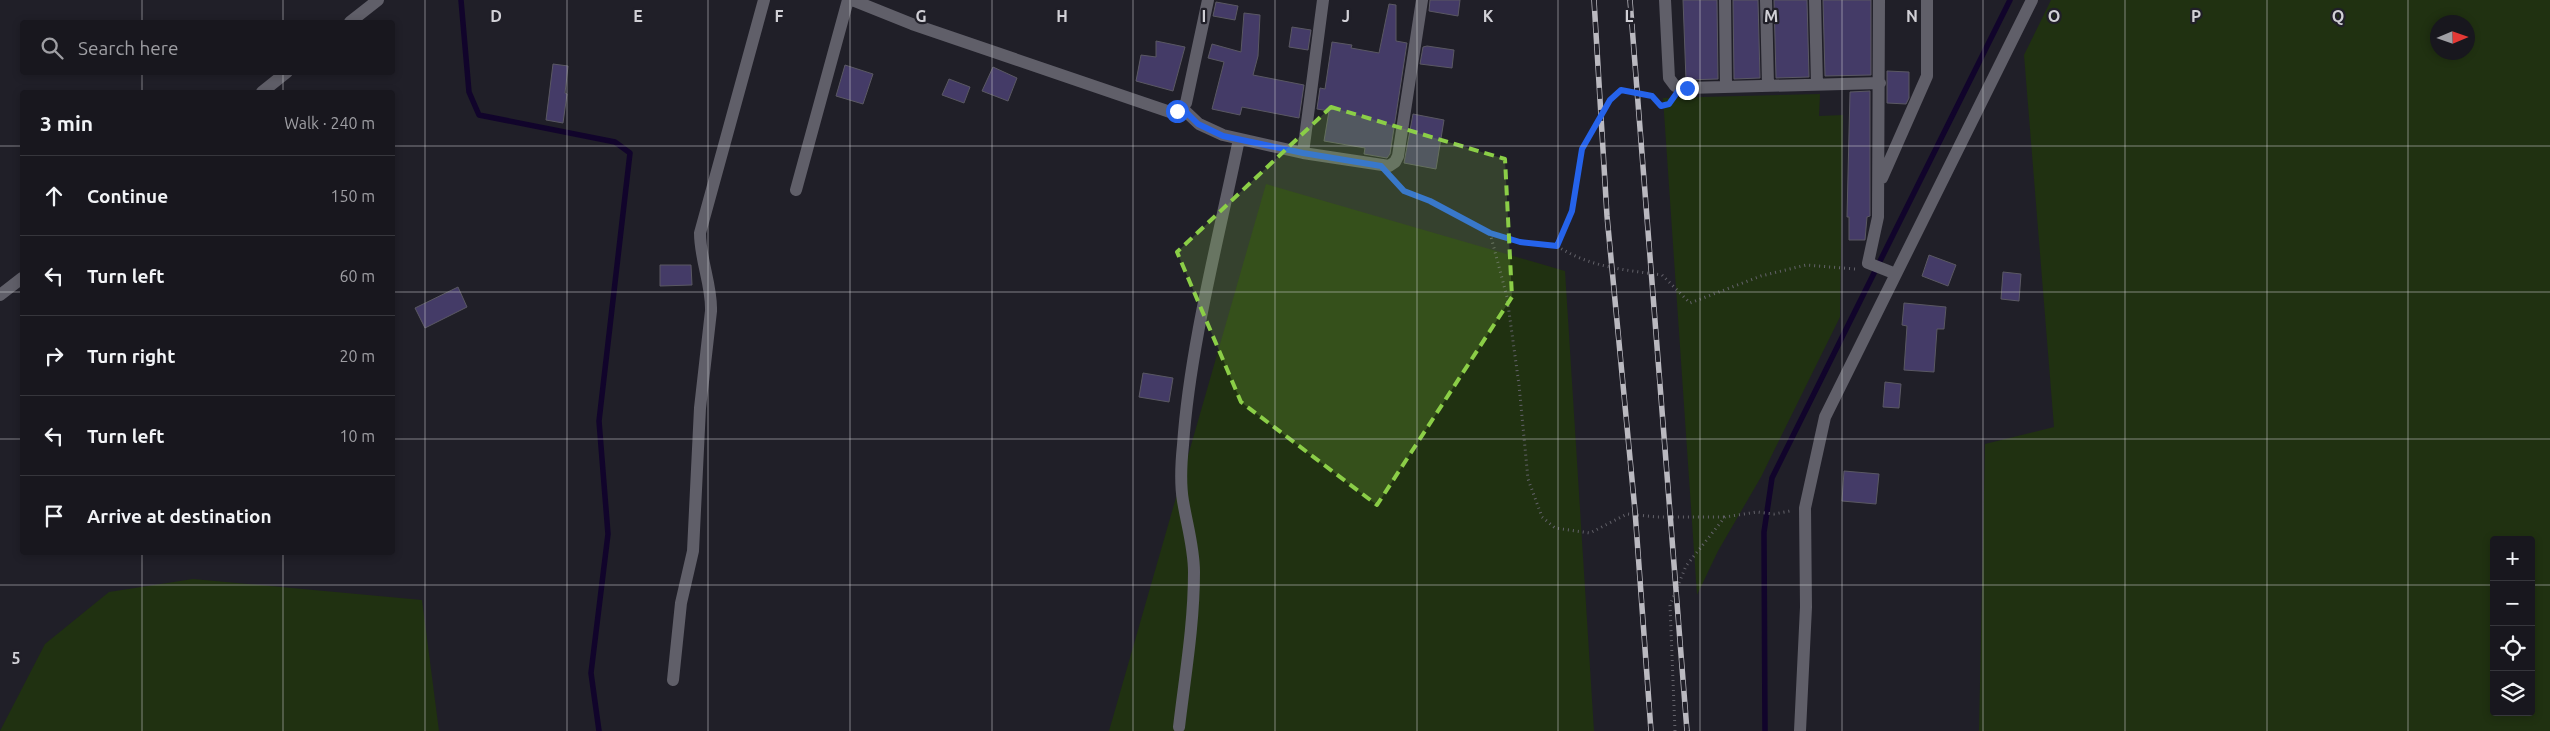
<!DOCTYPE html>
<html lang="en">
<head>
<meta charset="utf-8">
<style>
  :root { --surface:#18171e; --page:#212027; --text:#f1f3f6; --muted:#9f9fa4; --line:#36363c }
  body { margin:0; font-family:Ubuntu,sans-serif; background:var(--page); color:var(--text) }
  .controls { position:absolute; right:15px; bottom:15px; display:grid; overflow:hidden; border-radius:5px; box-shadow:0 2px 8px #0003 }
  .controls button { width:45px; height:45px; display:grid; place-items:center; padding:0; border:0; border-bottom:1px solid var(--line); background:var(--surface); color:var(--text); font:25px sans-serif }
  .compass { position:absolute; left:2430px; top:15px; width:45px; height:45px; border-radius:50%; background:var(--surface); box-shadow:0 2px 8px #0003; rotate:88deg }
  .stop { position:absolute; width:15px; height:15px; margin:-11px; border:4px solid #2563eb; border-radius:50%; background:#fff }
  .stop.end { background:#2563eb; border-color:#fff; box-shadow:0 1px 5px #0008 }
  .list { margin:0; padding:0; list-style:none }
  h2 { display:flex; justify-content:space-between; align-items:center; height:65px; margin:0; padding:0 20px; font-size:21px }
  h2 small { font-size:16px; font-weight:400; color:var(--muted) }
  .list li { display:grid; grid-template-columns:32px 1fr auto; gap:15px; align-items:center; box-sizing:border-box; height:80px; padding:0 20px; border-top:1px solid var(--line) }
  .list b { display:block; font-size:19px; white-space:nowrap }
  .list em { font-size:16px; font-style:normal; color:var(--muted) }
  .icon { flex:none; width:28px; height:28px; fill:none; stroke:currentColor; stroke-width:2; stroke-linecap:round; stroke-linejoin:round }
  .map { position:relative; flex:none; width:2550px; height:731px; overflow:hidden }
  .search { position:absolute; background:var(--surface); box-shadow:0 2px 8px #0003; left:20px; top:20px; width:375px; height:55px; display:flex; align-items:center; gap:12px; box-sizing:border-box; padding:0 18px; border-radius:5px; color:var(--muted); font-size:19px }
  .panel { position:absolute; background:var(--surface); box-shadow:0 2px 8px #0003; left:20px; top:90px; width:375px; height:465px; border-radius:5px }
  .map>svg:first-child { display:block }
  .green { fill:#203111; fill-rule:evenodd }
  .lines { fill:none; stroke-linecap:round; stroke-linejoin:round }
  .stream { stroke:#11042b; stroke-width:5.5 }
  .building { fill:#443b67; stroke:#5a5863 }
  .path { stroke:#63626a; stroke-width:3; stroke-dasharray:1 4; stroke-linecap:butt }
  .minor { stroke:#605f69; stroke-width:12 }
  .rail-casing { stroke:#bab9c0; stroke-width:5.5 }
  .rail { stroke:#201f28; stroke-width:4; stroke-dasharray:11; stroke-linecap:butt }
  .route { stroke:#2563eb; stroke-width:6 }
  .marked { fill:#8bce47; fill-opacity:0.2; stroke:#8bce47; stroke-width:4; stroke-dasharray:10 6; stroke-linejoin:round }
  .grid { fill:none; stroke:#d1d0d6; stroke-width:1; stroke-opacity:0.55 }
  .grid-label { font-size:16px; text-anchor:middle; font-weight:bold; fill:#d1d0d6; stroke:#201f28; stroke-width:4.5; stroke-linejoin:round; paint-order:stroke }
</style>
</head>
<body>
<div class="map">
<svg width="2550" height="731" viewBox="0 0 2550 731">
  <rect width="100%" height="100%" fill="#201f28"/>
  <!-- green -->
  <path class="green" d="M 2051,0 L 2550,0 L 2550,731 L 1979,731 L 1985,444 L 2054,427 L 2024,55 ZM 2438,22 L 2468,22 L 2468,52 L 2438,52 ZM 2494,540 L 2531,540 L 2531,712 L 2494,712 Z
    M 1820,94 L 1819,116 L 1843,115 L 1840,317 L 1761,477 L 1718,551 L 1697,595 L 1663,98 Z
    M 1266,184 L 1565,271 L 1594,731 L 1109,731 Z
    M 193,579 L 422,600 L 439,731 L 0,731 L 45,644 L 109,592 Z"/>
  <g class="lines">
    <!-- stream -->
    <path class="stream" d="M 461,0 L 469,92 L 479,115 L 615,142 L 630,153 L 599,421 L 608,534 L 591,673 L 599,731
      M 1765,731 L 1764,532 L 1772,478 L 2010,0"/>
  </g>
  <!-- building -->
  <path class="building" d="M 1430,0 L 1460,0 L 1458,16 L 1429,11 Z
    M 1683,0 L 1717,0 L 1718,79 L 1686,80 Z
    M 1733,0 L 1758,0 L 1760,78 L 1734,79 Z
    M 1774,0 L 1807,0 L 1809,77 L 1776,78 Z
    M 1823,0 L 1871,0 L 1871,75 L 1825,76 Z
    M 1216,2 L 1238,6 L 1235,20 L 1213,16 Z
    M 1389,4 L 1396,5 L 1396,41 L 1407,43 L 1390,154 L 1387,158 L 1364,154 L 1365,148 L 1324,141 L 1329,111 L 1317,109 L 1320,88 L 1325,89 L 1332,42 L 1352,45 L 1351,48 L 1379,53 Z
    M 1244,13 L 1260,15 L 1258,56 L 1253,75 L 1304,85 L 1299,118 L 1242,107 L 1240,115 L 1212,109 L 1224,62 L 1208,58 L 1212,44 L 1241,52 Z
    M 1292,27 L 1311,30 L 1308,50 L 1289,47 Z
    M 1156,41 L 1185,47 L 1173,91 L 1136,81 L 1141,55 L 1156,57 Z
    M 1427,46 L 1454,50 L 1452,68 L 1420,64 L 1423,47 Z
    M 553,64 L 568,66 L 565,93 L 567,94 L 563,123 L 546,120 Z
    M 845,65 L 873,74 L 863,104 L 836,96 Z
    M 993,67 L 1017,78 L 1008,101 L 982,91 Z
    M 1887,71 L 1909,72 L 1909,98 L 1906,104 L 1887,103 Z
    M 949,79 L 970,87 L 964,103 L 942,95 Z
    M 1870,91 L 1870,216 L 1867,217 L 1865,240 L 1849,240 L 1849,217 L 1847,217 L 1850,92 Z
    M 1413,114 L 1444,120 L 1436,169 L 1404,163 Z
    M 1929,255 L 1956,265 L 1948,286 L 1922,276 Z
    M 660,265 L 691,265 L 692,285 L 660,286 Z
    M 2003,272 L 2021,274 L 2019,301 L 2001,299 Z
    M 458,287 L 467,307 L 425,328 L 415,308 Z
    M 1904,303 L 1946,307 L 1944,329 L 1937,329 L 1934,372 L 1904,370 L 1907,326 L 1902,325 Z
    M 1143,373 L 1173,378 L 1169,402 L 1139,397 Z
    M 1885,382 L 1901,384 L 1899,408 L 1883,407 Z
    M 1844,471 L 1879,474 L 1876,504 L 1842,501 Z"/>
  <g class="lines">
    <!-- path -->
    <path class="path" d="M 1393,179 L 1404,191 L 1430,201 L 1490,233 L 1520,242 L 1557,246 L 1572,211 L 1582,149 L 1610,100 L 1621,90 L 1652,96 L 1661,106 L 1669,103 L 1672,99
      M 1490,233 L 1507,297 L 1519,385 L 1528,479 L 1542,517 L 1555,528 L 1590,533 L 1627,514 L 1657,517 L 1725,517
      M 1557,246 C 1589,267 1625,270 1662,275 L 1690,303 L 1761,276 L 1806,265 L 1855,269
      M 1675,731 L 1670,605 L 1686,566 L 1725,517 L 1757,512 L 1774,514 L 1790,511"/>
    <!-- minor -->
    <path class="minor" d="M 852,0 L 912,24 L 1170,112 L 1177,111 L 1186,103 L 1208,0
      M 1665,0 L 1669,78 L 1675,86 L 1687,88 L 1880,83
      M 1725,0 L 1726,86
      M 1766,0 L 1768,85
      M 1815,0 L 1817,84
      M 1879,0 L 1878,217 L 1868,263 L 1896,274
      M 350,22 L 378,0
      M 262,92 L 287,72
      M 1182,108 L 1199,124 L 1223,135 L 1303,153 L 1389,166 L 1395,162 L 1398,156 L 1422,0
      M 1303,153 L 1323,0
      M 1882,178 L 1927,76 L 1927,0
      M 796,190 L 848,0
      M 0,295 L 22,278
      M 673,680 L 681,603 L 693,551 L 700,408 L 711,311 C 712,285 700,260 700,233 L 764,0
      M 1179,727 C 1185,676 1194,624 1194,572 C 1194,548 1187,525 1183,501 C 1180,483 1181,464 1183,445 C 1190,345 1219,237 1239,139
      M 1800,731 L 1806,607 L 1805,508 L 1825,417 L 2032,0"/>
    <defs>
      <path id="rail" d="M 1594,0 L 1607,216 L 1635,511 L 1651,731
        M 1630,0 L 1687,731"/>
    </defs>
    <!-- rail casing -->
    <use href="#rail" class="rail-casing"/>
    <!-- rail -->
    <use href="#rail" class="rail"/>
  </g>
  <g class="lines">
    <!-- route -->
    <path class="route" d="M 1177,111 L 1182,108 L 1198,124 L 1223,136 L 1303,153 L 1381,166 L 1404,191 L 1430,201 L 1490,233 L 1520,242 L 1557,246 L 1572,211 L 1582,149 L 1610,100 L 1621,90 L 1652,96 L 1661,106 L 1669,104 L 1681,87 L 1687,88"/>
  </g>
  <!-- marked area -->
  <path class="marked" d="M 1331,107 L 1505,159 L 1512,297 L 1377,505 L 1241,402 L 1177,252 Z"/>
  <!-- grid -->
  <path class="grid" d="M 142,0 L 142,22M 283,0 L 283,22M 425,0 L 425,731M 567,0 L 567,731M 708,0 L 708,731M 850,0 L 850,731M 992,0 L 992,731M 1133,0 L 1133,731M 1275,0 L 1275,731M 1417,0 L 1417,731M 1558,0 L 1558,731M 1700,0 L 1700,731M 1842,0 L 1842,731M 1983,0 L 1983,731M 2125,0 L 2125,731M 2267,0 L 2267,731M 2408,0 L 2408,731M 142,72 L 142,92M 283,72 L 283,92M 0,146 L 22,146M 392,146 L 2550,146M 0,292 L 22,292M 392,292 L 2550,292M 0,439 L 22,439M 392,439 L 2550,439M 142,552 L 142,731M 283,552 L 283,731M 0,585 L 2494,585M 2531,585 L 2550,585"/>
  <g class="grid-label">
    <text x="496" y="22">D</text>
    <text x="638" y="22">E</text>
    <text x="779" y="22">F</text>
    <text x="921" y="22">G</text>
    <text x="1062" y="22">H</text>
    <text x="1204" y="22">I</text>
    <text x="1346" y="22">J</text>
    <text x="1488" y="22">K</text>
    <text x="1629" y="22">L</text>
    <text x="1771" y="22">M</text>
    <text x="1912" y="22">N</text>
    <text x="2054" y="22">O</text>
    <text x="2196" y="22">P</text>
    <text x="2338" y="22">Q</text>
    <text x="16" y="664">5</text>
  </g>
</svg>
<div class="controls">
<button>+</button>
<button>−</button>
<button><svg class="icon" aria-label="locate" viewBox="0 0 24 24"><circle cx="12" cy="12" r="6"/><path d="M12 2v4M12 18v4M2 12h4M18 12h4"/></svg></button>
<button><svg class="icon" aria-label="layers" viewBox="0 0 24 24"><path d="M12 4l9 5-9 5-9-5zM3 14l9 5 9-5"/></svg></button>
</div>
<svg class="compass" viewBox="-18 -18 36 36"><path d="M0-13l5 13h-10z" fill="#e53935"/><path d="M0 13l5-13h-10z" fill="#9f9fa4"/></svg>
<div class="stop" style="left:1177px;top:111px"></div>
<div class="stop end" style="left:1687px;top:88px"></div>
<div class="search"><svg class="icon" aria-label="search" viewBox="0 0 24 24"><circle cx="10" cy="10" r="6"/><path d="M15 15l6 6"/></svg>Search here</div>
<section class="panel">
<h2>3 min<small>Walk · 240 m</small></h2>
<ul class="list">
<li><svg class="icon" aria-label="ahead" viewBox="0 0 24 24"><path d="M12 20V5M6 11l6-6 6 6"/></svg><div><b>Continue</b></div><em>150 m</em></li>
<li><svg class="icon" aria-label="left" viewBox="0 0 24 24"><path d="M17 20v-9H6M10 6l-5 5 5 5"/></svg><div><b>Turn left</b></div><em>60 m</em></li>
<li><svg class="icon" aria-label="right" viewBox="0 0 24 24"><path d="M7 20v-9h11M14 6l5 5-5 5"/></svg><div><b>Turn right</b></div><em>20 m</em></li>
<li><svg class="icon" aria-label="left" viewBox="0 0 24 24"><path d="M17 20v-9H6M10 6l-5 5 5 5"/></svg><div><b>Turn left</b></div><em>10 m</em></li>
<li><svg class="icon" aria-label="arrive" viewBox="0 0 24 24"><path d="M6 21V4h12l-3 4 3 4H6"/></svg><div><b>Arrive at destination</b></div></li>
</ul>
</section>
</div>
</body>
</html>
